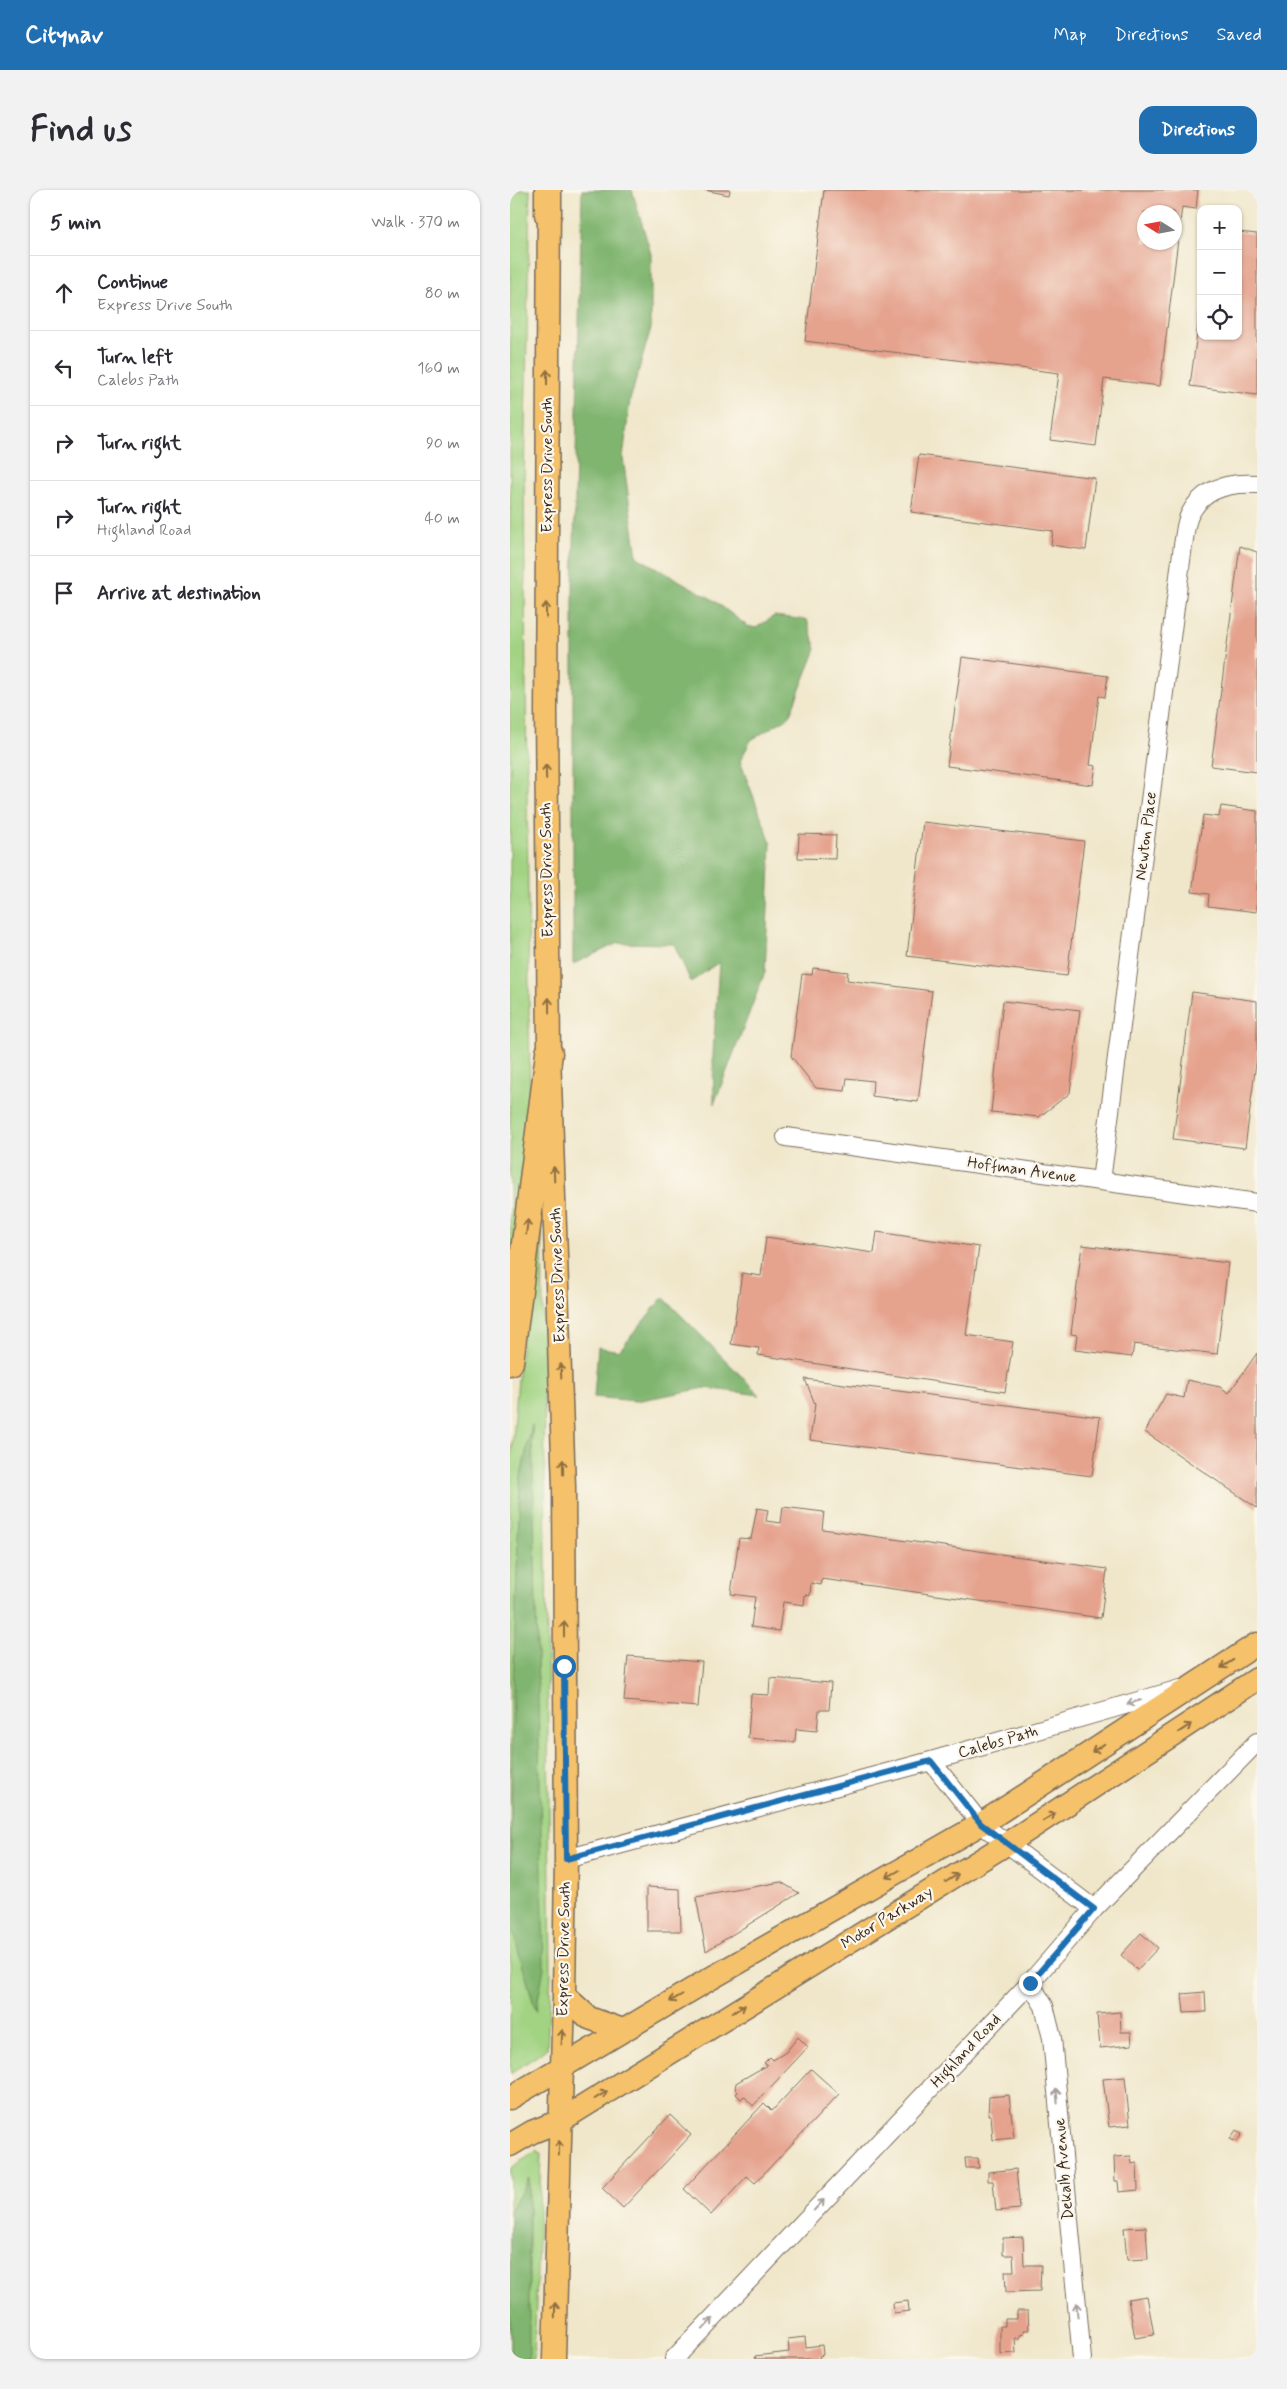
<!DOCTYPE html>
<html lang="en">
<head>
<meta charset="utf-8">
<style>
  :root { --surface:#fff; --page:#f2f2f3; --text:#2b2b33; --muted:#7c7c81; --line:#e1e1e2; --accent:#1f6fb2 }
  body { margin:0; font-family:Mynerve,sans-serif; background:var(--page); color:var(--text) }
  .controls { position:absolute; right:15px; top:15px; display:grid; overflow:hidden; border-radius:10px; box-shadow:0 1px 4px #0004 }
  .controls button { width:45px; height:45px; display:grid; place-items:center; padding:0; border:0; border-bottom:1px solid var(--line); background:var(--surface); color:var(--text); font:25px sans-serif }
  .compass { position:absolute; left:627px; top:15px; width:45px; height:45px; border-radius:50%; background:var(--surface); box-shadow:0 1px 4px #0004; rotate:281deg }
  .stop { position:absolute; width:15px; height:15px; margin:-11px; border:4px solid #1f6fb2; border-radius:50%; background:#fff }
  .stop.end { background:#1f6fb2; border-color:#fff; box-shadow:0 1px 5px #0008 }
  .list { margin:0; padding:0; list-style:none }
  h2 { display:flex; justify-content:space-between; align-items:center; height:65px; margin:0; padding:0 20px; font-size:21px }
  h2 small { font-size:16px; font-weight:400; color:var(--muted) }
  .list li { display:grid; grid-template-columns:32px 1fr auto; gap:15px; align-items:center; box-sizing:border-box; height:75px; padding:0 20px; border-top:1px solid var(--line) }
  .list b { display:block; font-size:19px; white-space:nowrap }
  .list p { margin:0; font-size:16px; white-space:nowrap; color:var(--muted) }
  .list em { font-size:16px; font-style:normal; color:var(--muted) }
  .icon { flex:none; width:28px; height:28px; fill:none; stroke:currentColor; stroke-width:2; stroke-linecap:round; stroke-linejoin:round }
  .map { position:relative; flex:none; width:747px; height:2169px; overflow:hidden; border-radius:15px }
  header { display:flex; align-items:center; gap:30px; box-sizing:border-box; height:70px; padding:0 25px; background:var(--accent); color:#fff }
  header strong { font-size:24px }
  nav { display:flex; gap:28px; margin-inline-start:auto; font-size:18px }
  .intro { display:flex; align-items:center; justify-content:space-between; box-sizing:border-box; height:120px; padding:0 30px }
  h1 { margin:0; font-size:35px }
  .button { padding:12px 22px; border-radius:15px; background:var(--accent); color:#fff; font-size:18px; font-weight:700 }
  main { display:flex; gap:30px; padding:0 30px }
  aside { flex:1; background:var(--surface); border-radius:15px; box-shadow:0 1px 4px #0004 }
  .map>svg:first-child { display:block }
  .green { fill:#a1d382; stroke:#6e7e50 }
  .forest { fill:#80b570; stroke:#5e7047 }
  .building { fill:#e5a38e; fill-rule:evenodd }
  .lines { fill:none; stroke-linecap:round; stroke-linejoin:round }
  .minor-casing { stroke:#7a6c5b; stroke-width:20 }
  .major-casing { stroke:#7a6c5b; stroke-width:25 }
  .highway-casing { stroke:#7a6c5b; stroke-width:29 }
  .minor { stroke:#fff; stroke-width:18 }
  .major { stroke:#f5c16b; stroke-width:22 }
  .highway { stroke:#f5c16b; stroke-width:26 }
  .oneway { stroke:#8f6e41 }
  .oneway2 { stroke:#a79f9a }
  .route { stroke:#1f6fb2; stroke-width:6 }
  .labels { text-anchor:middle; dominant-baseline:central; stroke-width:4.5; stroke-linejoin:round; paint-order:stroke }
  .street-label { font-size:16px; fill:#3b2a1e; stroke:#fbf7ec }
</style>
</head>
<body>
<header>
<strong>Citynav</strong>
<nav><a>Map</a><a>Directions</a><a>Saved</a></nav>
</header>
<div class="intro"><h1>Find us</h1><a class="button">Directions</a></div>
<main>
<aside>
<h2>5 min<small>Walk · 370 m</small></h2>
<ul class="list">
<li><svg class="icon" aria-label="ahead" viewBox="0 0 24 24"><path d="M12 20V5M6 11l6-6 6 6"/></svg><div><b>Continue</b><p>Express Drive South</p></div><em>80 m</em></li>
<li><svg class="icon" aria-label="left" viewBox="0 0 24 24"><path d="M17 20v-9H6M10 6l-5 5 5 5"/></svg><div><b>Turn left</b><p>Calebs Path</p></div><em>160 m</em></li>
<li><svg class="icon" aria-label="right" viewBox="0 0 24 24"><path d="M7 20v-9h11M14 6l5 5-5 5"/></svg><div><b>Turn right</b></div><em>90 m</em></li>
<li><svg class="icon" aria-label="right" viewBox="0 0 24 24"><path d="M7 20v-9h11M14 6l5 5-5 5"/></svg><div><b>Turn right</b><p>Highland Road</p></div><em>40 m</em></li>
<li><svg class="icon" aria-label="arrive" viewBox="0 0 24 24"><path d="M6 21V4h12l-3 4 3 4H6"/></svg><div><b>Arrive at destination</b></div></li>
</ul>
</aside>
<div class="map">
<svg width="747" height="2169" viewBox="0 0 747 2169">
  <rect width="100%" height="100%" fill="#fbf7ec"/>
  <filter id="ink" filterUnits="userSpaceOnUse"><feTurbulence type="fractalNoise" baseFrequency=".02" numOctaves="2"/><feDisplacementMap in="SourceGraphic" scale="10" xChannelSelector="R" yChannelSelector="G"/><feConvolveMatrix kernelMatrix="1 2 1 2 8 2 1 2 1" color-interpolation-filters="sRGB"/></filter>
  <filter id="wash" filterUnits="userSpaceOnUse"><feTurbulence type="fractalNoise" baseFrequency=".0096" numOctaves="4" result="noise"/><feDisplacementMap in="SourceGraphic" scale="20" xChannelSelector="R" yChannelSelector="G"/><feGaussianBlur stdDeviation="1.12" result="paint"/><feColorMatrix in="noise" values="0 0 0 0 0 0 0 0 0 0 0 0 0 0 0 0 0 1.4 0 .05"/><feComposite in="paint" operator="in"/></filter>
  <g filter="url(#wash)">
    <rect width="100%" height="100%" fill="#f0e7cb"/>
    <!-- green -->
    <path class="green" d="M 0,0 L 20,0 L 14,288 L 20,914 L 0,1084 Z
      M 26,1040 L 32,1042 L 41,1784 L 37,1859 L 0,1884 L 0,1287 L 9,1176 Z
      M 28,1960 L 31,1965 L 24,2169 L 0,2169 L 0,1979 Z"/>
    <!-- forest -->
    <path class="forest" d="M 72,0 L 122,0 L 141,64 L 141,138 L 120,210 L 113,268 L 127,367 L 202,409 L 237,436 L 246,438 L 264,426 L 297,430 L 306,459 L 279,527 L 241,550 L 230,571 L 261,653 L 255,782 L 204,914 L 203,865 L 209,772 L 181,792 L 164,754 L 108,753 L 63,774 L 63,401 Z
      M 153,1107 L 250,1205 L 195,1198 L 126,1211 L 84,1207 L 88,1157 L 109,1161 Z
      M 22,1235 L 34,1777 L 26,1821 L 0,1733 L 3,1498 L 10,1290 Z
      M 19,1988 L 19,2169 L 0,2169 L 0,2021 Z"/>
    <g id="blocks">
      <!-- building -->
      <path class="building" d="M 194,0 L 220,0 L 219,5 Z
        M 314,0 L 688,0 L 686,19 L 672,17 L 650,196 L 594,189 L 586,256 L 540,250 L 549,183 L 295,151 ZM 634,22 L 664,22 L 664,52 L 634,52 Z
        M 728,42 L 747,44 L 747,205 L 680,196 L 690,120 L 691,146 L 728,146 Z
        M 409,265 L 585,288 L 576,360 L 541,355 L 543,341 L 401,322 Z
        M 730,356 L 747,362 L 747,582 L 701,576 Z
        M 452,467 L 598,486 L 595,507 L 589,506 L 580,575 L 586,576 L 583,595 L 437,576 Z
        M 711,616 L 747,621 L 747,722 L 698,716 L 699,704 L 682,702 L 693,625 L 709,627 Z
        M 413,632 L 574,651 L 557,786 L 397,766 Z
        M 289,644 L 326,645 L 325,669 L 288,668 Z
        M 303,778 L 338,782 L 337,790 L 422,801 L 408,912 L 362,906 L 363,891 L 337,888 L 335,901 L 306,898 L 281,866 L 292,784 L 302,785 Z
        M 682,802 L 747,811 L 747,865 L 735,958 L 663,949 Z
        M 493,811 L 570,820 L 560,903 L 529,927 L 481,922 Z
        M 367,1042 L 469,1057 L 456,1145 L 503,1152 L 495,1202 L 248,1165 L 249,1158 L 221,1154 L 232,1083 L 251,1086 L 256,1047 L 364,1063 Z
        M 572,1055 L 718,1073 L 707,1164 L 624,1154 L 622,1167 L 565,1160 L 567,1145 L 561,1144 Z
        M 747,1163 L 747,1318 L 635,1242 L 656,1204 L 674,1208 L 677,1190 L 710,1197 L 719,1203 Z
        M 295,1189 L 590,1227 L 582,1286 L 300,1250 L 305,1214 Z
        M 273,1317 L 314,1322 L 312,1339 L 597,1379 L 591,1428 L 312,1389 L 311,1395 L 301,1393 L 300,1406 L 295,1405 L 294,1415 L 273,1412 L 269,1441 L 241,1437 L 245,1407 L 221,1404 L 229,1348 L 241,1349 L 247,1318 L 258,1320 L 256,1331 L 271,1333 Z
        M 118,1466 L 192,1472 L 188,1517 L 114,1511 Z
        M 260,1488 L 321,1493 L 319,1520 L 309,1520 L 307,1541 L 286,1539 L 285,1552 L 238,1548 L 241,1504 L 259,1505 Z
        M 271,1692 L 289,1703 L 196,1761 L 186,1707 Z
        M 137,1697 L 170,1699 L 171,1741 L 137,1741 Z
        M 631,1743 L 648,1758 L 627,1780 L 611,1765 Z
        M 695,1802 L 696,1822 L 674,1823 L 672,1804 Z
        M 610,1822 L 611,1842 L 621,1842 L 622,1855 L 590,1858 L 587,1824 Z
        M 288,1847 L 298,1857 L 243,1916 L 234,1906 L 231,1909 L 226,1904 L 228,1902 L 225,1899 L 226,1893 L 257,1875 L 254,1873 L 260,1867 L 263,1870 L 276,1862 Z
        M 301,1879 L 329,1904 L 245,1993 L 237,1986 L 201,2025 L 174,1999 L 254,1913 L 262,1921 Z
        M 615,1887 L 620,1935 L 599,1937 L 593,1889 Z
        M 499,1905 L 504,1948 L 483,1950 L 481,1925 L 478,1925 L 479,1907 Z
        M 160,1925 L 181,1945 L 113,2018 L 92,1998 Z
        M 726,1940 L 732,1944 L 727,1952 L 720,1949 Z
        M 621,1966 L 622,1974 L 627,1973 L 628,2000 L 609,2002 L 608,1991 L 605,1991 L 604,1967 Z
        M 455,1968 L 468,1968 L 469,1978 L 456,1978 Z
        M 506,1979 L 510,2019 L 486,2021 L 483,1991 L 478,1991 L 478,1982 Z
        M 636,2037 L 638,2069 L 617,2070 L 614,2038 Z
        M 513,2047 L 514,2075 L 531,2075 L 530,2101 L 496,2102 L 495,2081 L 504,2081 L 503,2065 L 493,2065 L 493,2048 Z
        M 637,2106 L 644,2145 L 625,2148 L 618,2109 Z
        M 398,2111 L 399,2121 L 384,2123 L 383,2113 Z
        M 507,2121 L 518,2121 L 519,2140 L 514,2140 L 514,2144 L 510,2145 L 510,2148 L 505,2148 L 506,2163 L 490,2164 L 490,2136 L 495,2136 L 495,2129 L 507,2129 Z
        M 295,2147 L 296,2157 L 312,2155 L 313,2165 L 309,2166 L 310,2169 L 246,2169 L 245,2166 L 279,2162 L 278,2149 Z"/>
    </g>
  </g>
  <g filter="url(#ink)">
    <use href="#blocks" fill-opacity="0" stroke="#7a6c5b" stroke-width="1"/>
    <g class="lines">
      <defs>
        <path id="minor" d="M 276,947 L 747,1013
          M 591,991 L 673,355 C 675,346 675,333 680,324 C 693,298 719,292 747,294
          M 421,1571 L 471,1634 L 584,1719
          M 56,1669 L 421,1571 L 670,1499
          M 520,1793 L 534,1816 L 542,1848 L 572,2169
          M 164,2169 L 520,1793 L 584,1719 L 747,1552"/>
        <path id="major" d="M 39,6 L 36,521 L 39,863 L 54,1297 L 56,1669 L 54,1805 L 44,2169
          M 54,1805 L 79,1828 L 113,1840
          M 0,1908 L 198,1790 L 471,1634 L 747,1454
          M 0,1955 L 22,1942 L 50,1931 L 498,1653 L 747,1489"/>
        <path id="highway" d="M 38,0 L 38,24
          M 0,1172 L 39,863"/>
      </defs>
      <!-- minor casing -->
      <use href="#minor" class="minor-casing"/>
      <!-- major casing -->
      <use href="#major" class="major-casing"/>
      <!-- highway casing -->
      <use href="#highway" class="highway-casing"/>
      <!-- minor -->
      <use href="#minor" class="minor"/>
      <!-- major -->
      <use href="#major" class="major"/>
      <!-- highway -->
      <use href="#highway" class="highway"/>
    </g>
    <!-- one-way arrows -->
    <defs><path id="oneway-shaft" d="M-6 0H5M1.5-3L5.5 0L1.5 3" fill="none" stroke-width="1.6" stroke-linecap="round" stroke-linejoin="round" transform="scale(1.25)"/></defs>
    <g class="oneway">
      <use href="#oneway-shaft" transform="translate(37 187) rotate(-90)"/>
      <use href="#oneway-shaft" transform="translate(36 420) rotate(-90)"/>
      <use href="#oneway-shaft" transform="translate(36 582) rotate(-91)"/>
      <use href="#oneway-shaft" transform="translate(39 815) rotate(-91)"/>
      <use href="#oneway-shaft" transform="translate(44 984) rotate(-92)"/>
      <use href="#oneway-shaft" transform="translate(17 1037) rotate(-83)"/>
      <use href="#oneway-shaft" transform="translate(51 1181) rotate(-92)"/>
      <use href="#oneway-shaft" transform="translate(53 1277) rotate(-91)"/>
      <use href="#oneway-shaft" transform="translate(54 1439) rotate(-90)"/>
      <use href="#oneway-shaft" transform="translate(717 1474) rotate(147)"/>
      <use href="#oneway-shaft" transform="translate(675 1538) rotate(-33)"/>
      <use href="#oneway-shaft" transform="translate(588 1558) rotate(147)"/>
      <use href="#oneway-shaft" transform="translate(539 1627) rotate(-33)"/>
      <use href="#oneway-shaft" transform="translate(383 1684) rotate(150)"/>
      <use href="#oneway-shaft" transform="translate(442 1688) rotate(-32)"/>
      <use href="#oneway-shaft" transform="translate(166 1808) rotate(150)"/>
      <use href="#oneway-shaft" transform="translate(229 1819) rotate(-32)"/>
      <use href="#oneway-shaft" transform="translate(52 1847) rotate(-87)"/>
      <use href="#oneway-shaft" transform="translate(91 1905) rotate(-32)"/>
      <use href="#oneway-shaft" transform="translate(49 1958) rotate(-89)"/>
      <use href="#oneway-shaft" transform="translate(45 2120) rotate(-89)"/>
    </g>
    <g class="oneway2">
      <use href="#oneway-shaft" transform="translate(624 1512) rotate(164)"/>
      <use href="#oneway-shaft" transform="translate(547 1906) rotate(-95)"/>
      <use href="#oneway-shaft" transform="translate(309 2015) rotate(-47)"/>
      <use href="#oneway-shaft" transform="translate(567 2120) rotate(-95)"/>
      <use href="#oneway-shaft" transform="translate(198 2134) rotate(-47)"/>
    </g>
  </g>
  <g class="lines" filter="url(#ink)">
    <!-- route -->
    <path class="route" d="M 54,1476 L 56,1669 L 421,1571 L 471,1634 L 584,1719 L 520,1793"/>
  </g>
  <g class="labels">
    <!-- street labels -->
    <g class="street-label">
      <text transform="translate(37 275) rotate(-90)">Express Drive South</text>
      <text transform="translate(636 646) rotate(-83)">Newton Place</text>
      <text transform="translate(37 680) rotate(-91)">Express Drive South</text>
      <text transform="translate(512 980) rotate(8)">Hoffman Avenue</text>
      <text transform="translate(48 1085) rotate(-92)">Express Drive South</text>
      <text transform="translate(488 1552) rotate(-16)">Calebs Path</text>
      <text transform="translate(377 1728) rotate(-32)">Motor Parkway</text>
      <text transform="translate(54 1759) rotate(-89)">Express Drive South</text>
      <text transform="translate(456 1861) rotate(-47)">Highland Road</text>
      <text transform="translate(554 1979) rotate(-95)">Dekalb Avenue</text>
    </g>
  </g>
</svg>
<div class="controls">
<button>+</button>
<button>−</button>
<button><svg class="icon" aria-label="locate" viewBox="0 0 24 24"><circle cx="12" cy="12" r="6"/><path d="M12 2v4M12 18v4M2 12h4M18 12h4"/></svg></button>
</div>
<svg class="compass" viewBox="-18 -18 36 36"><path d="M0-13l5 13h-10z" fill="#e53935"/><path d="M0 13l5-13h-10z" fill="#7c7c81"/></svg>
<div class="stop" style="left:54px;top:1476px"></div>
<div class="stop end" style="left:520px;top:1793px"></div>
</div>
</main>
</body>
</html>
